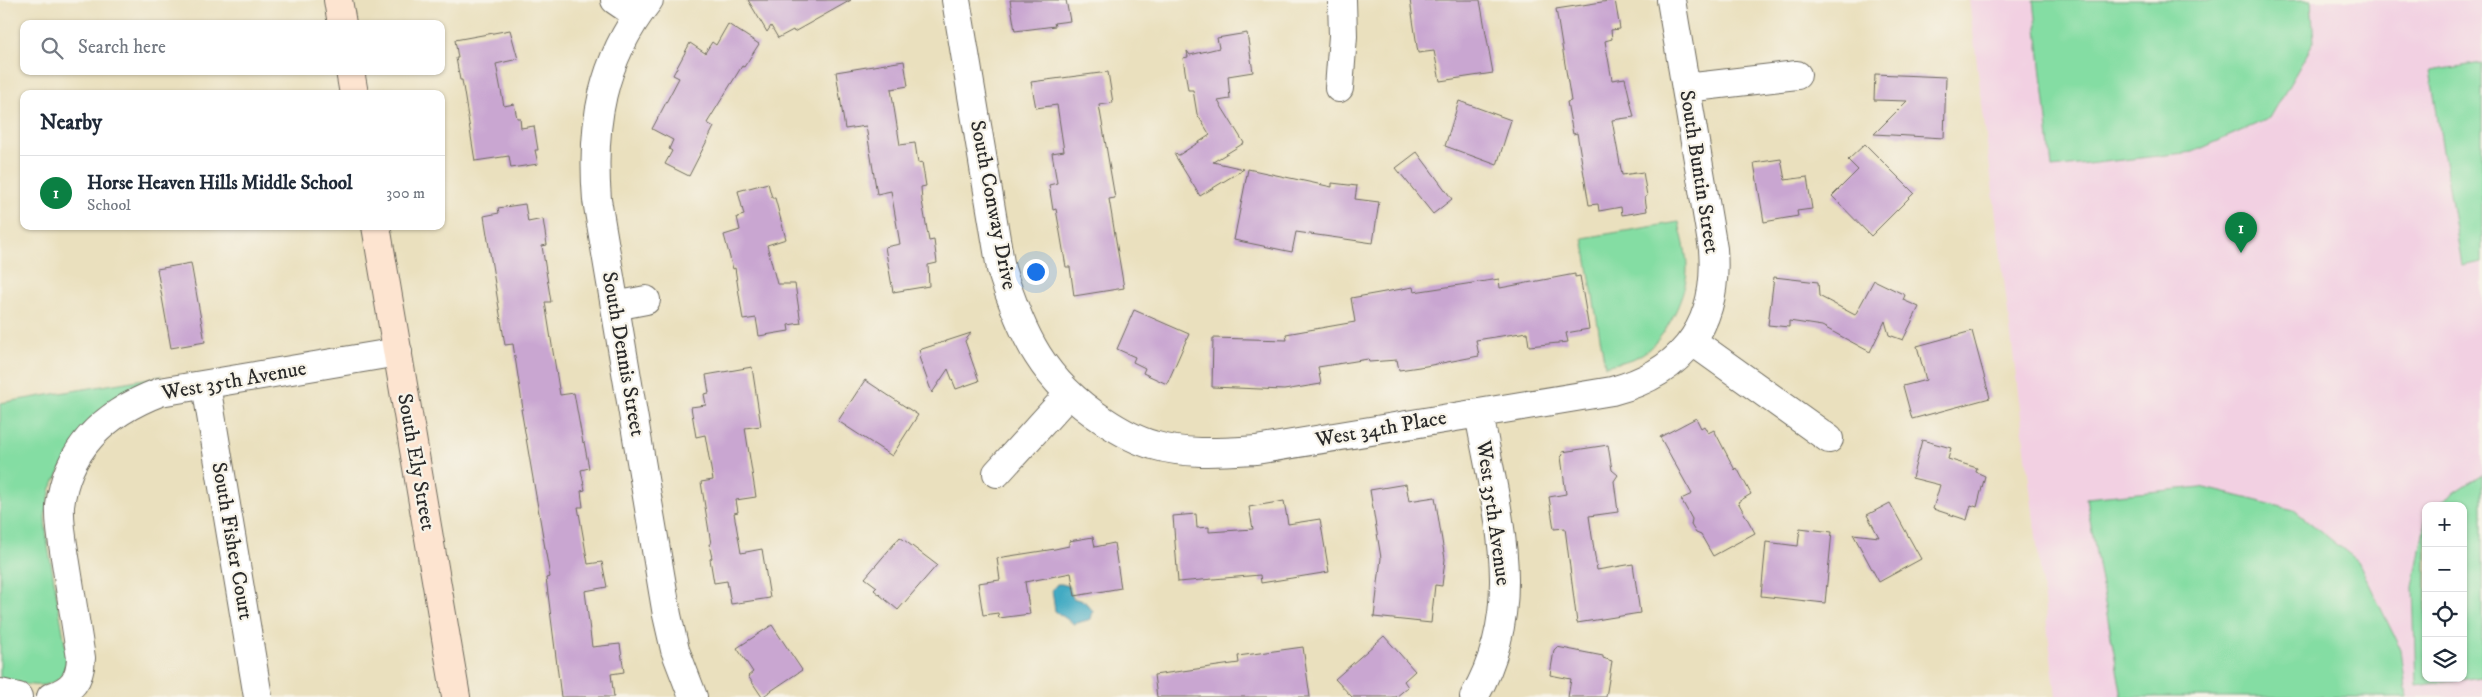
<!DOCTYPE html>
<html lang="en">
<head>
<meta charset="utf-8">
<style>
  :root { --surface:#fff; --page:#f6f6f7; --text:#1f2937; --muted:#747a83; --line:#e0e1e3; --accent:#0b8043 }
  body { margin:0; font-family:"IM FELL DW Pica",serif; background:var(--page); color:var(--text) }
  .controls { position:absolute; right:15px; bottom:15px; display:grid; overflow:hidden; border-radius:10px; box-shadow:0 1px 4px #0004 }
  .controls button { width:45px; height:45px; display:grid; place-items:center; padding:0; border:0; border-bottom:1px solid var(--line); background:var(--surface); color:var(--text); font:25px sans-serif }
  .you { position:absolute; left:1035px; top:271px; width:18px; height:18px; margin:-12px; border:4px solid #fff; border-radius:50%; background:#1a73e8; box-shadow:0 0 0 8px #1a73e833 }
  .badge { display:grid; place-items:center; width:32px; height:32px; border-radius:50%; background:var(--accent); color:#fff; font-size:16px; font-weight:700 }
  .pin { position:absolute; translate:-50% -41px; filter:drop-shadow(0 1px 2px #0008) }
  .pin::after { content:''; position:absolute; top:26px; width:18px; height:15px; background:inherit; clip-path:polygon(0 0,100% 0,50% 100%) }
  .list { margin:0; padding:0; list-style:none }
  h2 { display:flex; justify-content:space-between; align-items:center; height:65px; margin:0; padding:0 20px; font-size:21px }
  h2 small { font-size:16px; font-weight:400; color:var(--muted) }
  .list li { display:grid; grid-template-columns:32px 1fr auto; gap:15px; align-items:center; box-sizing:border-box; height:75px; padding:0 20px; border-top:1px solid var(--line) }
  .list b { display:block; font-size:19px; white-space:nowrap }
  .list p { margin:0; font-size:16px; white-space:nowrap; color:var(--muted) }
  .list em { font-size:16px; font-style:normal; color:var(--muted) }
  .icon { flex:none; width:28px; height:28px; fill:none; stroke:currentColor; stroke-width:2; stroke-linecap:round; stroke-linejoin:round }
  .map { position:relative; flex:none; width:2482px; height:697px; overflow:hidden }
  .search { position:absolute; background:var(--surface); box-shadow:0 1px 4px #0004; left:20px; top:20px; width:425px; height:55px; display:flex; align-items:center; gap:12px; box-sizing:border-box; padding:0 18px; border-radius:10px; color:var(--muted); font-size:19px }
  .panel { position:absolute; background:var(--surface); box-shadow:0 1px 4px #0004; left:20px; top:90px; width:425px; height:140px; border-radius:10px }
  .map>svg:first-child { display:block }
  .built { fill:#f2d0e2; fill-rule:evenodd }
  .green { fill:#84dda3; stroke:#588467 }
  .water { fill:#43aac3; stroke:#376a77 }
  .building { fill:#c9a6d1 }
  .lines { fill:none; stroke-linecap:round; stroke-linejoin:round }
  .street-casing { stroke:#6e6a5e; stroke-width:30 }
  .secondary-casing { stroke:#6e6a5e; stroke-width:30 }
  .street { stroke:#fff; stroke-width:28 }
  .secondary { stroke:#fde4d0; stroke-width:28 }
  .labels { text-anchor:middle; dominant-baseline:central; stroke-width:4.5; stroke-linejoin:round; paint-order:stroke }
  .street-label { font-size:21px; fill:#2b2b2b; stroke:#f7f3e8 }
</style>
</head>
<body>
<div class="map">
<svg width="2482" height="697" viewBox="0 0 2482 697">
  <rect width="100%" height="100%" fill="#f7f3e8"/>
  <filter id="ink" filterUnits="userSpaceOnUse"><feTurbulence type="fractalNoise" baseFrequency=".02" numOctaves="2"/><feDisplacementMap in="SourceGraphic" scale="10" xChannelSelector="R" yChannelSelector="G"/><feConvolveMatrix kernelMatrix="1 2 1 2 8 2 1 2 1" color-interpolation-filters="sRGB"/></filter>
  <filter id="wash" filterUnits="userSpaceOnUse"><feTurbulence type="fractalNoise" baseFrequency=".0096" numOctaves="4" result="noise"/><feDisplacementMap in="SourceGraphic" scale="20" xChannelSelector="R" yChannelSelector="G"/><feGaussianBlur stdDeviation="1.12" result="paint"/><feColorMatrix in="noise" values="0 0 0 0 0 0 0 0 0 0 0 0 0 0 0 0 0 1.4 0 .05"/><feComposite in="paint" operator="in"/></filter>
  <g filter="url(#wash)">
    <rect width="100%" height="100%" fill="#eae0be"/>
    <!-- built -->
    <path class="built" d="M 1969,0 L 2482,0 L 2482,697 L 2056,697 ZM 2426,506 L 2463,506 L 2463,678 L 2426,678 Z"/>
    <!-- green -->
    <path class="green" d="M 2034,0 L 2311,0 L 2314,42 L 2270,118 L 2193,152 L 2052,168 Z
      M 2482,63 L 2482,262 L 2462,266 L 2430,71 Z
      M 1679,222 C 1682,237 1687,253 1687,268 C 1687,295 1667,336 1645,352 C 1634,360 1618,363 1605,366 L 1583,238 Z
      M 162,376 L 122,392 L 87,422 L 51,488 L 45,517 L 47,540 L 67,655 C 65,697 29,685 0,679 L 0,403 Z
      M 2482,474 L 2482,677 L 2416,686 L 2413,587 L 2426,517 L 2426,678 L 2463,678 L 2463,506 L 2433,506 Z
      M 2201,487 L 2294,510 L 2358,561 L 2401,650 L 2407,697 L 2122,697 L 2086,498 Z"/>
    <!-- water -->
    <path class="water" d="M 1062,584 L 1068,586 L 1073,598 L 1085,602 L 1093,611 L 1091,619 L 1074,624 L 1055,611 L 1052,590 L 1057,584 Z"/>
    <g id="blocks">
      <!-- building -->
      <path class="building" d="M 748,0 L 851,0 L 794,32 L 793,30 L 778,38 L 771,26 L 767,32 Z
        M 1010,0 L 1066,0 L 1070,21 L 1054,23 L 1055,26 L 1015,31 Z
        M 1410,0 L 1480,0 L 1493,73 L 1440,81 L 1434,51 L 1418,53 Z
        M 1615,0 L 1620,29 L 1611,30 L 1612,39 L 1605,41 L 1612,80 L 1625,78 L 1634,117 L 1612,120 L 1622,175 L 1643,172 L 1647,196 L 1645,197 L 1647,211 L 1622,215 L 1621,207 L 1599,211 L 1598,204 L 1589,205 L 1577,133 L 1573,134 L 1567,102 L 1571,101 L 1556,9 Z
        M 728,24 L 759,44 L 744,67 L 742,66 L 707,123 L 714,127 L 689,176 L 665,164 L 672,151 L 669,149 L 673,140 L 652,129 L 679,78 L 673,75 L 690,43 L 705,53 L 712,42 L 716,45 Z
        M 510,30 L 518,59 L 496,64 L 504,106 L 514,104 L 517,118 L 520,118 L 521,128 L 534,126 L 538,150 L 535,150 L 538,164 L 511,168 L 509,156 L 475,161 L 462,80 L 460,80 L 456,58 L 458,58 L 455,40 Z
        M 1247,33 L 1253,72 L 1228,76 L 1230,99 L 1218,101 L 1244,143 L 1213,162 L 1244,169 L 1200,196 L 1174,154 L 1179,155 L 1210,135 L 1197,114 L 1193,90 L 1188,90 L 1183,58 L 1188,57 L 1187,51 L 1190,55 L 1219,48 L 1217,38 Z
        M 904,61 L 908,86 L 891,89 L 900,145 L 915,143 L 918,163 L 922,162 L 926,186 L 921,187 L 922,201 L 929,241 L 934,240 L 937,263 L 928,265 L 929,286 L 893,292 L 885,247 L 900,244 L 891,191 L 877,194 L 866,126 L 845,129 L 836,72 Z
        M 1108,72 L 1113,103 L 1099,105 L 1115,198 L 1109,199 L 1124,288 L 1074,296 L 1070,267 L 1066,267 L 1056,209 L 1053,210 L 1049,185 L 1057,183 L 1052,153 L 1064,151 L 1057,105 L 1036,108 L 1031,82 Z
        M 1875,74 L 1946,77 L 1944,138 L 1874,134 L 1907,101 L 1874,100 Z
        M 1459,101 L 1511,120 L 1497,165 L 1445,146 Z
        M 1865,144 L 1914,193 L 1871,236 L 1832,196 L 1858,170 L 1848,160 Z
        M 1417,152 L 1452,199 L 1433,214 L 1396,168 Z
        M 1781,159 L 1785,180 L 1807,177 L 1812,209 L 1797,211 L 1798,216 L 1764,222 L 1754,163 Z
        M 1248,169 L 1332,187 L 1332,183 L 1357,186 L 1355,199 L 1379,202 L 1373,243 L 1296,232 L 1292,252 L 1234,240 Z
        M 768,183 L 772,198 L 775,198 L 786,239 L 767,245 L 777,284 L 795,284 L 801,323 L 788,325 L 789,331 L 759,336 L 756,318 L 743,320 L 735,268 L 733,269 L 724,235 L 740,230 L 737,217 L 744,215 L 738,191 Z
        M 525,204 L 528,222 L 543,219 L 547,245 L 542,246 L 551,302 L 545,302 L 560,395 L 574,393 L 583,443 L 584,442 L 589,468 L 581,470 L 585,490 L 581,491 L 583,507 L 578,507 L 588,564 L 602,562 L 607,587 L 585,591 L 592,647 L 620,644 L 624,672 L 611,674 L 614,697 L 561,697 L 546,578 L 550,577 L 521,409 L 523,409 L 513,344 L 505,345 L 484,216 L 499,213 L 498,208 Z
        M 191,263 L 205,342 L 171,348 L 157,269 Z
        M 1575,274 L 1575,277 L 1580,276 L 1589,329 L 1566,333 L 1568,342 L 1529,346 L 1527,332 L 1476,340 L 1479,356 L 1426,366 L 1399,370 L 1397,360 L 1369,362 L 1368,359 L 1318,367 L 1321,384 L 1284,390 L 1212,387 L 1213,338 L 1287,340 L 1286,334 L 1355,322 L 1351,298 L 1413,287 L 1414,292 L 1499,279 L 1500,288 Z
        M 1774,277 L 1818,282 L 1819,296 L 1855,315 L 1874,280 L 1905,295 L 1903,300 L 1919,307 L 1903,340 L 1889,335 L 1885,321 L 1870,352 L 1822,326 L 1789,321 L 1789,327 L 1768,325 Z
        M 1134,310 L 1189,334 L 1167,384 L 1143,373 L 1145,368 L 1133,362 L 1135,357 L 1117,349 Z
        M 1972,331 L 1990,398 L 1912,419 L 1903,386 L 1926,380 L 1917,346 Z
        M 971,333 L 965,341 L 979,381 L 956,389 L 948,369 L 932,393 L 919,357 L 921,356 L 919,350 Z
        M 752,367 L 761,426 L 745,428 L 756,497 L 736,500 L 738,512 L 734,513 L 741,553 L 762,549 L 770,598 L 731,604 L 727,581 L 714,583 L 710,559 L 712,558 L 709,544 L 711,544 L 701,482 L 713,480 L 705,435 L 696,437 L 691,407 L 706,405 L 704,394 L 709,393 L 706,375 Z
        M 865,380 L 918,415 L 892,456 L 838,421 Z
        M 1696,418 L 1701,428 L 1704,426 L 1708,433 L 1714,430 L 1735,470 L 1737,468 L 1751,494 L 1738,502 L 1755,533 L 1713,556 L 1701,535 L 1696,533 L 1691,525 L 1692,519 L 1681,499 L 1692,494 L 1660,437 Z
        M 1922,440 L 1951,448 L 1948,459 L 1977,468 L 1976,472 L 1985,476 L 1977,507 L 1971,505 L 1967,520 L 1933,509 L 1940,485 L 1912,478 Z
        M 1608,445 L 1612,470 L 1618,475 L 1614,481 L 1618,512 L 1589,516 L 1597,570 L 1633,564 L 1640,613 L 1577,623 L 1565,528 L 1554,529 L 1549,497 L 1566,494 L 1561,457 L 1563,455 L 1562,452 Z
        M 1406,484 L 1409,501 L 1435,497 L 1445,559 L 1442,586 L 1435,585 L 1431,623 L 1374,617 L 1381,558 L 1370,490 Z
        M 1284,501 L 1288,524 L 1320,519 L 1329,572 L 1261,583 L 1260,575 L 1178,582 L 1173,516 L 1196,514 L 1197,528 L 1209,527 L 1209,532 L 1253,529 L 1249,507 Z
        M 1890,503 L 1921,559 L 1879,582 L 1853,534 L 1879,537 L 1867,515 Z
        M 1800,528 L 1832,532 L 1825,603 L 1761,596 L 1766,542 L 1798,546 Z
        M 900,537 L 937,565 L 898,610 L 874,590 L 877,587 L 865,578 Z
        M 1093,537 L 1095,547 L 1114,543 L 1121,588 L 1075,596 L 1071,573 L 1025,582 L 1030,614 L 999,618 L 998,613 L 983,615 L 978,583 L 1000,580 L 997,558 L 1055,549 L 1069,546 L 1069,541 Z
        M 772,625 L 802,670 L 762,697 L 748,676 L 753,672 L 737,648 Z
        M 1384,636 L 1415,671 L 1404,681 L 1408,687 L 1396,697 L 1352,697 L 1335,679 Z
        M 1303,647 L 1310,697 L 1157,697 L 1154,675 L 1239,663 L 1238,656 Z
        M 1557,647 L 1603,656 L 1603,658 L 1612,661 L 1606,697 L 1568,697 L 1571,679 L 1550,675 L 1554,650 Z"/>
    </g>
  </g>
  <g filter="url(#ink)">
    <use href="#blocks" fill-opacity="0" stroke="#6e6a5e" stroke-width="1"/>
    <g class="lines">
      <defs>
        <path id="street" d="M 615,0 L 637,15
          M 649,0 C 601,61 591,125 597,200 L 667,615 L 675,650 L 693,697
          M 956,0 L 1001,269 C 1022,335 1043,381 1103,420 C 1118,430 1135,440 1153,445 C 1186,455 1222,452 1256,450 L 1612,391 C 1684,372 1719,324 1713,249 L 1671,0
          M 1339,88 L 1343,36 L 1342,0
          M 1686,88 L 1797,75
          M 615,306 L 646,300
          M 1692,341 L 1829,439
          M 206,385 L 258,697
          M 997,473 L 1068,395
          M 0,693 L 18,697
          M 51,697 C 72,690 80,680 81,658 C 76,626 71,595 66,563 C 63,545 59,525 60,506 C 67,447 107,412 160,392 L 398,352
          M 1474,697 C 1528,605 1496,511 1479,413"/>
        <path id="secondary" d="M 338,0 L 342,24
          M 350,71 L 354,94
          M 376,226 L 456,697"/>
      </defs>
      <!-- street casing -->
      <use href="#street" class="street-casing"/>
      <!-- secondary casing -->
      <use href="#secondary" class="secondary-casing"/>
      <!-- street -->
      <use href="#street" class="street"/>
      <!-- secondary -->
      <use href="#secondary" class="secondary"/>
    </g>
  </g>
  <g class="labels">
    <!-- street labels -->
    <g class="street-label">
      <text transform="translate(1699 172) rotate(81)">South Buntin Street</text>
      <text transform="translate(993 205) rotate(79)">South Conway Drive</text>
      <text transform="translate(623 354) rotate(80)">South Dennis Street</text>
      <text transform="translate(234 381) rotate(-10)">West 35th Avenue</text>
      <text transform="translate(1381 429) rotate(-10)">West 34th Place</text>
      <text transform="translate(416 462) rotate(80)">South Ely Street</text>
      <text transform="translate(1493 513) rotate(82)">West 35th Avenue</text>
      <text transform="translate(232 541) rotate(80)">South Fisher Court</text>
    </g>
  </g>
</svg>
<div class="controls">
<button>+</button>
<button>−</button>
<button><svg class="icon" aria-label="locate" viewBox="0 0 24 24"><circle cx="12" cy="12" r="6"/><path d="M12 2v4M12 18v4M2 12h4M18 12h4"/></svg></button>
<button><svg class="icon" aria-label="layers" viewBox="0 0 24 24"><path d="M12 4l9 5-9 5-9-5zM3 14l9 5 9-5"/></svg></button>
</div>
<div class="you"></div>
<div class="pin badge" style="left:2241px;top:253px">1</div>
<div class="search"><svg class="icon" aria-label="search" viewBox="0 0 24 24"><circle cx="10" cy="10" r="6"/><path d="M15 15l6 6"/></svg>Search here</div>
<section class="panel">
<h2>Nearby<small></small></h2>
<ul class="list">
<li><span class="badge">1</span><div><b>Horse Heaven Hills Middle School</b><p>School</p></div><em>300 m</em></li>
</ul>
</section>
</div>
</body>
</html>
